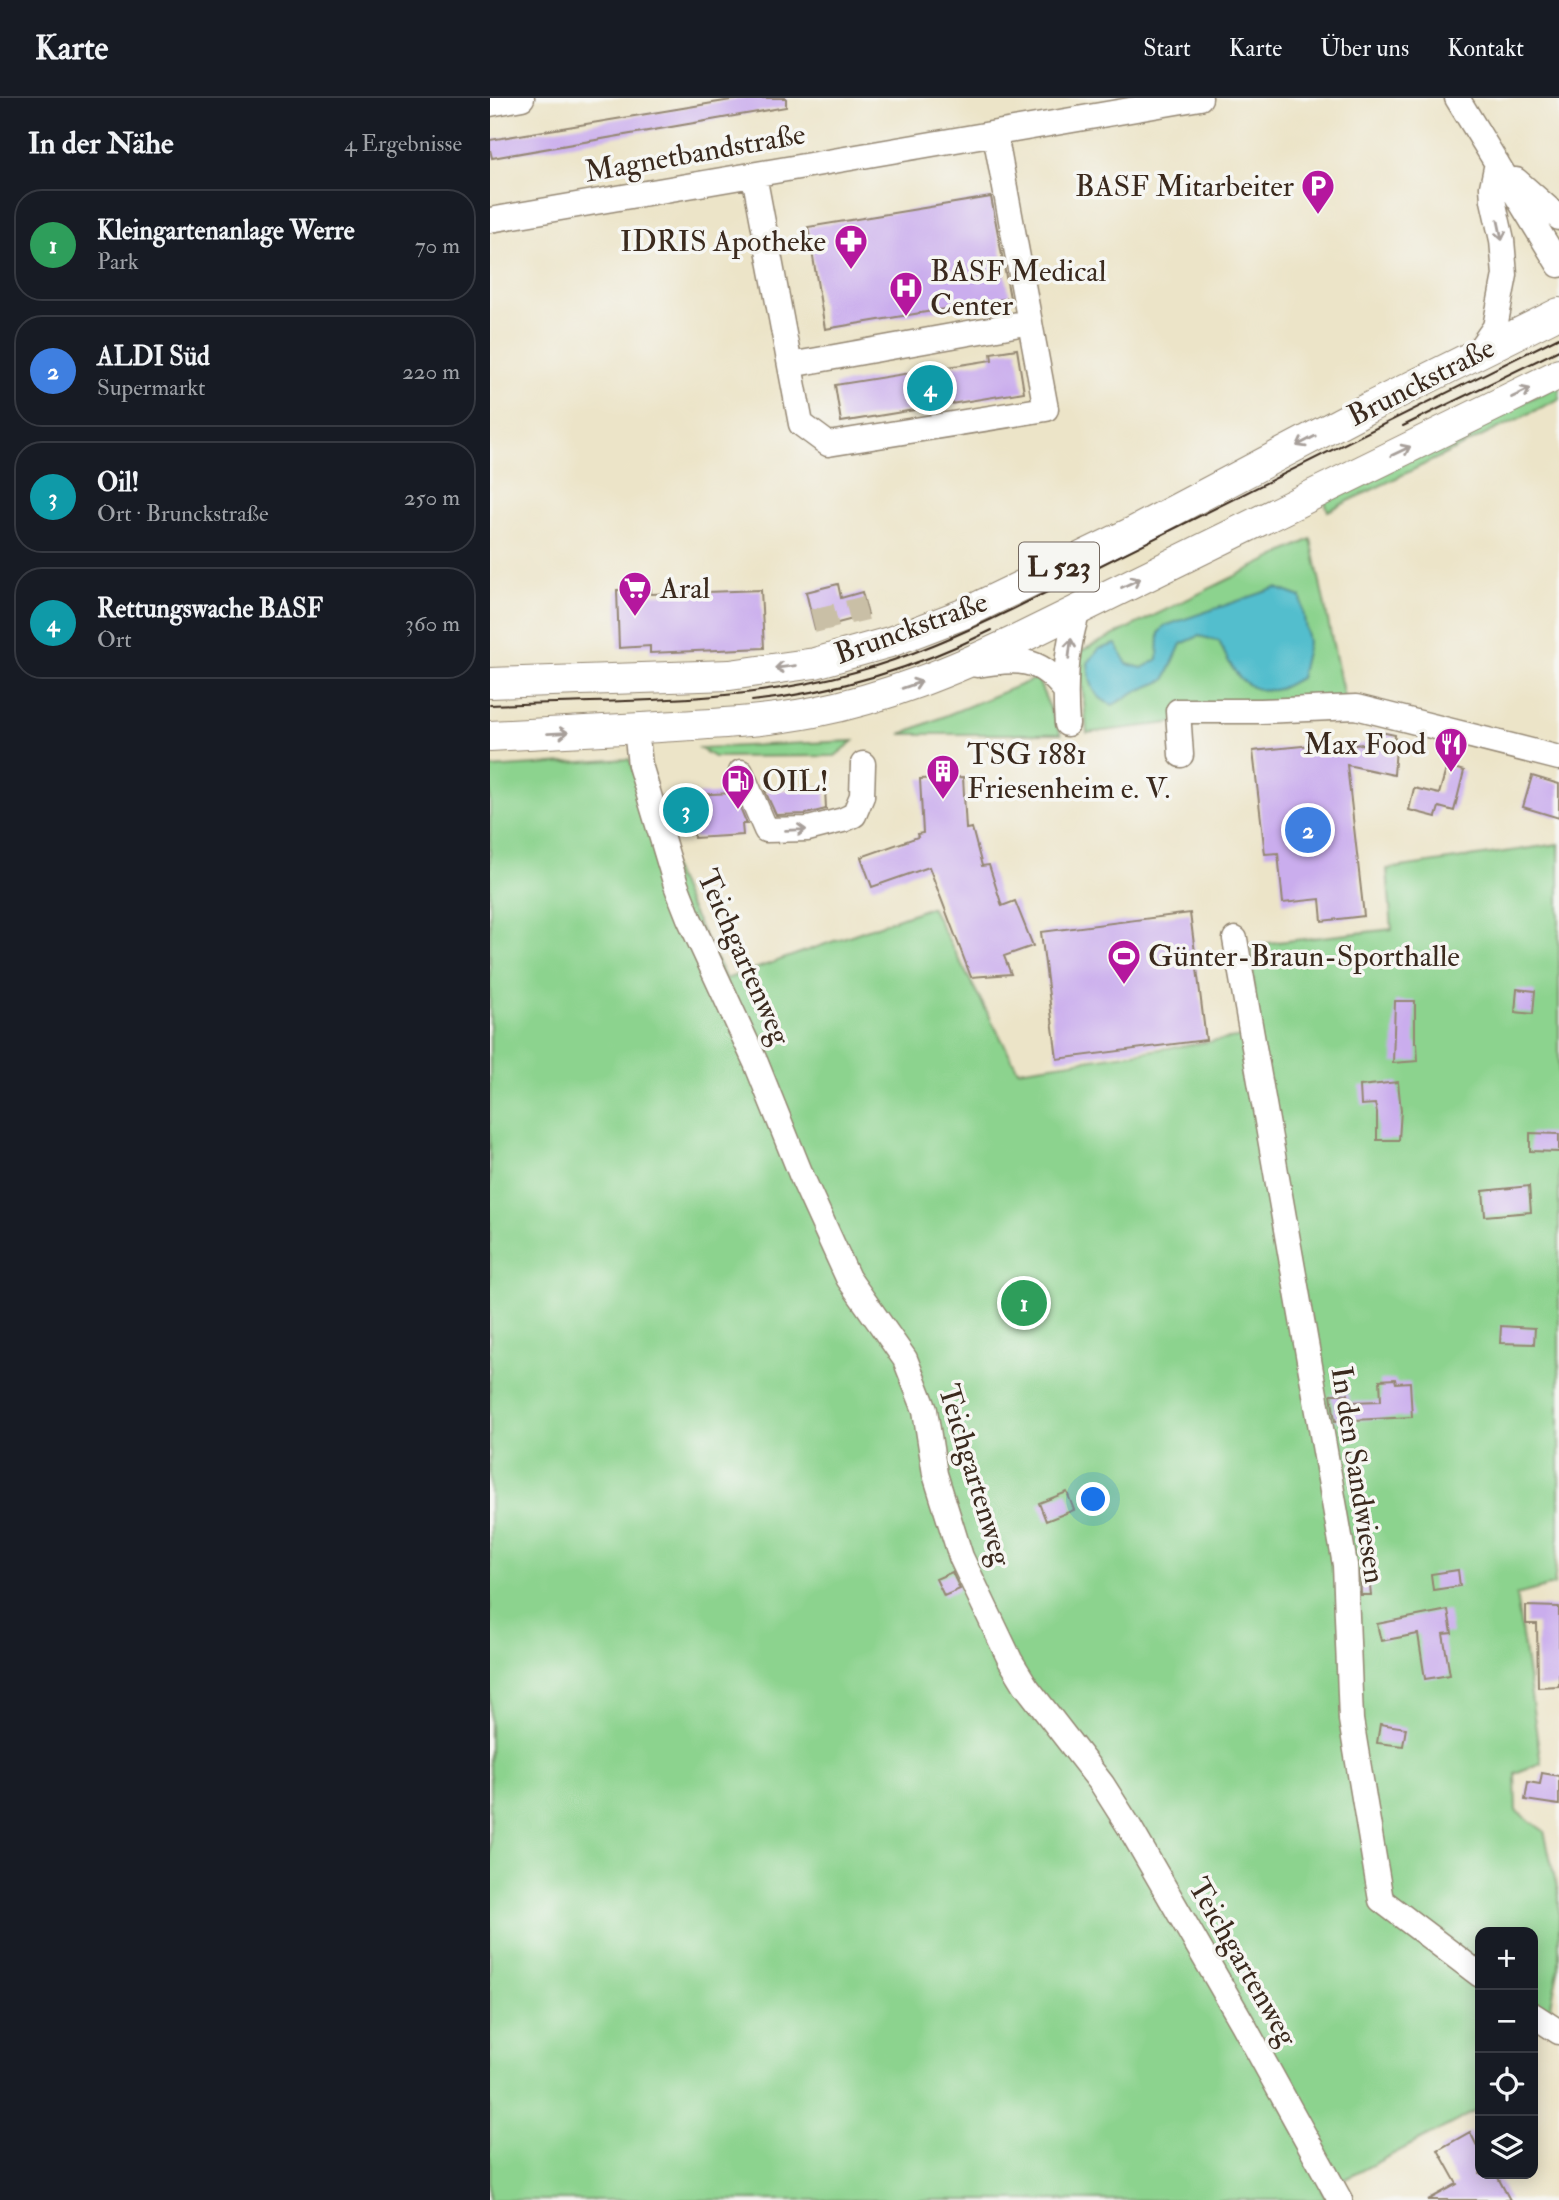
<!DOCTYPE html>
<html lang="de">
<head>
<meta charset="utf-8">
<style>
  :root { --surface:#171b24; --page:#20242c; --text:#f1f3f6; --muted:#9ea1a6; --line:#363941; --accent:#0f766e }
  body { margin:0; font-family:"IM FELL Double Pica",serif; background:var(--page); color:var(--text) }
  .controls { position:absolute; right:21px; bottom:21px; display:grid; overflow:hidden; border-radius:14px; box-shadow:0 4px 18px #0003 }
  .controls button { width:63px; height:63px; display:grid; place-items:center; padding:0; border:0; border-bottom:2px solid var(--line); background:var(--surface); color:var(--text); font:35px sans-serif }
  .you { position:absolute; left:604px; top:1402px; width:24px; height:24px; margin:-18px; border:5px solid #fff; border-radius:50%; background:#1a73e8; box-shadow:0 0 0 10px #1a73e833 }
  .badge { display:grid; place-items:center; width:46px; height:46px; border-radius:50%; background:var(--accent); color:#fff; font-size:23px; font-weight:700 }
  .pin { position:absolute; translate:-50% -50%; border:4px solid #fff; box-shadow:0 2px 7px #0006 }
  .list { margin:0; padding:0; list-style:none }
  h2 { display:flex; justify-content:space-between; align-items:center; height:91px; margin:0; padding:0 28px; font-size:30px }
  h2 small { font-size:23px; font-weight:400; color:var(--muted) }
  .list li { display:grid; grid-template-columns:46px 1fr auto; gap:21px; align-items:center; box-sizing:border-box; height:112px; margin:0 14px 14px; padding:0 14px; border:2px solid var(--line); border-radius:28px }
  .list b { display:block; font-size:26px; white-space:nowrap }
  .list p { margin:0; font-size:23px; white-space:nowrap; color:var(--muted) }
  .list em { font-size:23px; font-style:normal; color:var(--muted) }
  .icon { flex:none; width:38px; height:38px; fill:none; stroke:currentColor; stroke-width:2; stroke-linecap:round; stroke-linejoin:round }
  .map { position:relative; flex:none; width:1069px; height:2102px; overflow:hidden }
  header { display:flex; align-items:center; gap:42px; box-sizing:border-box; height:98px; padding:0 35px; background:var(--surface); border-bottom:2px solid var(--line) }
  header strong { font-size:33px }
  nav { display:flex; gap:38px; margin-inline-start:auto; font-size:24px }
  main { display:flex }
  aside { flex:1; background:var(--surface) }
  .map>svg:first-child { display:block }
  .green { fill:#8cd38e; stroke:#647e56; stroke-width:2 }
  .water { fill:#52becd; stroke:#467476; stroke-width:2 }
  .building { fill:#caaded }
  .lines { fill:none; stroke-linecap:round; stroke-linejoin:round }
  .minor-tunnel { stroke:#c9bfa6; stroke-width:24; stroke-dasharray:24 12; stroke-linecap:butt }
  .minor-casing { stroke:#948773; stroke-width:27 }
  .major-casing { stroke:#948773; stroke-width:32 }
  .minor { stroke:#fff; stroke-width:24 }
  .major { stroke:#fff; stroke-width:30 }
  .tram { stroke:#3b2a1e; stroke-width:2 }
  .oneway { stroke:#a79f9a }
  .labels { text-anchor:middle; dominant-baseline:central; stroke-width:7; stroke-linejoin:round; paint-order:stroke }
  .shield { fill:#f6f6f2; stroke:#73675e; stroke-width:2 }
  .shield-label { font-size:28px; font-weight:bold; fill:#3b2a1e }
  .street-label { font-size:30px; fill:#3b2a1e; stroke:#f6f6f2 }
  .poi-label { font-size:30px; fill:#3b2a1e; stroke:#f6f6f2; text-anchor:start }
</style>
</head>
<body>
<header>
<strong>Karte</strong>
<nav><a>Start</a><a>Karte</a><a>Über uns</a><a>Kontakt</a></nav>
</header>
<main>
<aside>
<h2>In der Nähe<small>4 Ergebnisse</small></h2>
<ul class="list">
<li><span class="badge" style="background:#2e9e5b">1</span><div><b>Kleingartenanlage Werre</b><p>Park</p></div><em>70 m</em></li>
<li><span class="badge" style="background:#3f7fe0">2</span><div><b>ALDI Süd</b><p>Supermarkt</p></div><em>220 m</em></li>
<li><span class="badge" style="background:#0f9aa8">3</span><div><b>Oil!</b><p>Ort · Brunckstraße</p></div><em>250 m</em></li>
<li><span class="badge" style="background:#0f9aa8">4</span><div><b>Rettungswache BASF</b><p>Ort</p></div><em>360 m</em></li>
</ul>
</aside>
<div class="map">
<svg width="1069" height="2102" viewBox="0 0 1069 2102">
  <rect width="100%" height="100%" fill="#f6f6f2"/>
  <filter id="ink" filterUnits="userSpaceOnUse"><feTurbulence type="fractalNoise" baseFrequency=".0143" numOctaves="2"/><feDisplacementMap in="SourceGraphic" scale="14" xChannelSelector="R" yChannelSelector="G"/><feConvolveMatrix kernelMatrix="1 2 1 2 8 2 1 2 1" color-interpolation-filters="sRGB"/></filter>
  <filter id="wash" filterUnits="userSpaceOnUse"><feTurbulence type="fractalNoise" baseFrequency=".00686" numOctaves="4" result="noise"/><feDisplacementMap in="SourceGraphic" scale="28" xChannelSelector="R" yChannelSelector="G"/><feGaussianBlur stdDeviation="1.57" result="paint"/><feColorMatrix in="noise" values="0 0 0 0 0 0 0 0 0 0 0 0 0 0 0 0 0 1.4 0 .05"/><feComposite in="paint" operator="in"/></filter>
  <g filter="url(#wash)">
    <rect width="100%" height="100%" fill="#ece4c8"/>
    <!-- green -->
    <path class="green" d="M 1069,287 L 1069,301 L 838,413 L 834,401 Z
      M 821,441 L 855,604 L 597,635 L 589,554 Z
      M 547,580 L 571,636 L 411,636 Z
      M 364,643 L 345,658 L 224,659 L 209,650 Z
      M 139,661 L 196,802 L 236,881 L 441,809 L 528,972 L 767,937 L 761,847 L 902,831 L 897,771 L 1069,746 L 1069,1438 L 1064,1487 L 1026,1497 L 1051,1665 L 1025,1675 L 1026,1713 L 1054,1733 L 1069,1798 L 1069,1868 L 1059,1917 L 1043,1931 L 1043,1834 L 990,1834 L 990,2011 L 832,2093 L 836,2102 L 0,2102 L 0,670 Z"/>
    <!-- water -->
    <path class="water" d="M 786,490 L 811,499 L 818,545 L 810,580 C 802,584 792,591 784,592 C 751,596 739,566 729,543 L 709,538 L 691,546 L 675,582 L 645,594 L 623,607 C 602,600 600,585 598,565 L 609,551 L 626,546 L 637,566 L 652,570 L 668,561 L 669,535 L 674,528 Z"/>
    <g id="blocks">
      <!-- building -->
      <path class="building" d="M 253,0 L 296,0 L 296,9 L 2,60 L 0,52 L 0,42 Z
        M 501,99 L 520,200 L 335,231 L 318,129 Z
        M 527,251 L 534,294 L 351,324 L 345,287 L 502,262 L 501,255 Z
        M 348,486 L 351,500 L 372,494 L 378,517 L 325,531 L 316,494 Z
        M 161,491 L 161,496 L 271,492 L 274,550 L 160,555 L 160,548 L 129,550 L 127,492 Z
        M 881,632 L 905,637 L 904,648 L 906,649 L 904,677 L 857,667 L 874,818 L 832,823 L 830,801 L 793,805 L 788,755 L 775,756 L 763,653 L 832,646 L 832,651 L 880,645 Z
        M 957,668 L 974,673 L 964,713 L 949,709 L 946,719 L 919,712 L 924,690 L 949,696 Z
        M 1042,678 L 1069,686 L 1069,720 L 1033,709 Z
        M 473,679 L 476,731 L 482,730 L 492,768 L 499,767 L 512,808 L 525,803 L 543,848 L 514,858 L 521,876 L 481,879 L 439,769 L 382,789 L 371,759 L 428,739 L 427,736 L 433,735 L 430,681 Z
        M 335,690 L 336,711 L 316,716 L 286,717 L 275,693 Z
        M 244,695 L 257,726 L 252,726 L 253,737 L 204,740 L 204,730 L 185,731 L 175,698 Z
        M 700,815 L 716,942 L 567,961 L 551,834 Z
        M 1027,891 L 1045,893 L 1043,916 L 1025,914 Z
        M 905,903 L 925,903 L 925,945 L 927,945 L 928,963 L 903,965 Z
        M 908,984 L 911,1012 L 909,1042 L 887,1042 L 887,1014 L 885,1006 L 871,1007 L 870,988 Z
        M 1040,1035 L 1069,1036 L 1069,1054 L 1040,1053 Z
        M 1039,1088 L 1041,1114 L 995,1118 L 993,1093 Z
        M 1011,1228 L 1045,1230 L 1044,1246 L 1010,1245 Z
        M 905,1281 L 906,1285 L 920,1284 L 922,1319 L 845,1323 L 841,1296 L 858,1296 L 859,1304 L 891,1303 L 890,1282 Z
        M 577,1394 L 584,1412 L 556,1423 L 549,1405 Z
        M 878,1472 L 881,1497 L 871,1497 L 870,1473 Z
        M 968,1472 L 970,1488 L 943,1492 L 941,1476 Z
        M 462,1474 L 470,1491 L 454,1498 L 446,1481 Z
        M 1036,1508 L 1069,1509 L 1069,1588 L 1048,1589 L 1047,1526 L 1036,1526 Z
        M 958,1512 L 962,1535 L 953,1536 L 960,1577 L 935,1581 L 928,1536 L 891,1543 L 887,1526 Z
        M 890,1626 L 916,1630 L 913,1648 L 887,1645 Z
        M 1052,1675 L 1069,1678 L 1069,1707 L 1035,1702 L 1038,1684 L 1050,1686 Z
        M 980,2034 L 990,2054 L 990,2076 L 1006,2076 L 1020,2102 L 938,2102 L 967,2086 L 948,2052 Z"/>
    </g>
  </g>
  <g filter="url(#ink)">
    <use href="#blocks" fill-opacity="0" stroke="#948773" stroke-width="2"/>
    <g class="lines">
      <!-- minor-tunnel -->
      <path class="minor-tunnel" d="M 323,523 L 376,510"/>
      <defs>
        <path id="minor" d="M 967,0 L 1069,167
          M 0,6 L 32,0
          M 264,77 L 311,326 L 338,346 L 556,311 L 505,36
          M 1026,82 L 1069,120
          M 0,122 L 710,0
          M 986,256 L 1005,229 L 1015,177 L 1012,142 L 1003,102 L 1002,89 L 1007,65
          M 300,267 L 540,224
          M 487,567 C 527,561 548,558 574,591
          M 577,626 C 574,588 576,547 589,511
          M 146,631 L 150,667 L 186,787 L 199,820 L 266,965 L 312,1079 L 358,1180 L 415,1261 L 435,1312 L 445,1376 L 471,1459 L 520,1562 L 536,1588 L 612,1686 L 640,1730 L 753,1926 L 850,2102
          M 691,657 L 688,613 L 771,613 L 866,609 L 1069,660
          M 251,674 L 276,732 L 318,731 L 353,722 L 364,717 L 372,698 L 373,666
          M 745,841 L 855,1467 L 861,1622 L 891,1802 L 990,1877
          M 1043,1917 L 1069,1934"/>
        <path id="major" d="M 0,585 L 240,577 L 325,565 L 400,544 L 473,516 L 645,433 L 878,310 L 1069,215
          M 0,638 C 57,635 114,632 170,629 C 222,626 273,624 324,614 C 396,600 464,572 529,541 L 1069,276"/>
      </defs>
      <!-- minor casing -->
      <use href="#minor" class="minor-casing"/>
      <!-- major casing -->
      <use href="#major" class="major-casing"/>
      <!-- minor -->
      <use href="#minor" class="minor"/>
      <!-- major -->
      <use href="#major" class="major"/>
      <!-- tram -->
      <path class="tram" d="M 913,328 L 1069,252
        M 262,603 C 347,594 426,570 502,532
        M 0,607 C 121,602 248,607 365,574 C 420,559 471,536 523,511 L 1069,239"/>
    </g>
    <!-- one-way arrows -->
    <defs><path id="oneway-shaft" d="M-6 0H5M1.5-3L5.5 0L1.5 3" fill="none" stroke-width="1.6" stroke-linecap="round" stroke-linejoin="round" transform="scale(1.75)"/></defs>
    <g class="oneway">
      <use href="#oneway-shaft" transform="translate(1010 132) rotate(78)"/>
      <use href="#oneway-shaft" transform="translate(1031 295) rotate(-26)"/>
      <use href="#oneway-shaft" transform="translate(816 343) rotate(152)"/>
      <use href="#oneway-shaft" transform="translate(911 353) rotate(-26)"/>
      <use href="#oneway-shaft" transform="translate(641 485) rotate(-26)"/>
      <use href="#oneway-shaft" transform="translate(580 551) rotate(-83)"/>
      <use href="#oneway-shaft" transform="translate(295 569) rotate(172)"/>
      <use href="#oneway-shaft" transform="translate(422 587) rotate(-19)"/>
      <use href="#oneway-shaft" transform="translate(68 635) rotate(-3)"/>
      <use href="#oneway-shaft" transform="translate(306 732) rotate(-2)"/>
    </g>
  </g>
  <!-- icons -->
  <defs>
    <symbol id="parking-pin" viewBox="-11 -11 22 30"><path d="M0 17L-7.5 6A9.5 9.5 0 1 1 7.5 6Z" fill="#b5179e" stroke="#f6f6f2"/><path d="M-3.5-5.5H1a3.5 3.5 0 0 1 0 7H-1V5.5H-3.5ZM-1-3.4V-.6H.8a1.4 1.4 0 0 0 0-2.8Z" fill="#fff"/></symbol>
    <symbol id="pharmacy-pin" viewBox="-11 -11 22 30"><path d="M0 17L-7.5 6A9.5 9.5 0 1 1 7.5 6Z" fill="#b5179e" stroke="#f6f6f2"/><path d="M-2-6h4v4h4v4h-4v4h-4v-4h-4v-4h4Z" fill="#fff"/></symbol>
    <symbol id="hospital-pin" viewBox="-11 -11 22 30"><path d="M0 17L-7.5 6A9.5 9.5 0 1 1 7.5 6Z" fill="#b5179e" stroke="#f6f6f2"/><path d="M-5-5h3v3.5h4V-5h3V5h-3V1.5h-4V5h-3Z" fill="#fff"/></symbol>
    <symbol id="supermarket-pin" viewBox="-11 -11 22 30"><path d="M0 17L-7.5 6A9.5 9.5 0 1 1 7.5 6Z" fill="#b5179e" stroke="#f6f6f2"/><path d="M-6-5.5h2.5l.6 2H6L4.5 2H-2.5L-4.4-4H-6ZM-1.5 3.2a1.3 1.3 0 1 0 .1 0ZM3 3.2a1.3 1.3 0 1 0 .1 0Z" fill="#fff"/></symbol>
    <symbol id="restaurant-pin" viewBox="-11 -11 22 30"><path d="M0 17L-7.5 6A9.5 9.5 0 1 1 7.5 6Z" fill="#b5179e" stroke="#f6f6f2"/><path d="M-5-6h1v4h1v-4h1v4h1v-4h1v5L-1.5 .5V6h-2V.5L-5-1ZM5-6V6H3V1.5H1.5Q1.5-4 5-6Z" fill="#fff"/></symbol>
    <symbol id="building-pin" viewBox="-11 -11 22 30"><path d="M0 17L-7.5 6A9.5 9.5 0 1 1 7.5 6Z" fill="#b5179e" stroke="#f6f6f2"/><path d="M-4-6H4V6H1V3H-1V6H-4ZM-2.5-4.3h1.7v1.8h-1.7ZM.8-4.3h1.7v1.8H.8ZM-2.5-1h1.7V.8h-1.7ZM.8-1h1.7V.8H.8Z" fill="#fff"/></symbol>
    <symbol id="fuel-pin" viewBox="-11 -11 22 30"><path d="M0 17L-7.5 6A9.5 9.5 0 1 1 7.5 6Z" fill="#b5179e" stroke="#f6f6f2"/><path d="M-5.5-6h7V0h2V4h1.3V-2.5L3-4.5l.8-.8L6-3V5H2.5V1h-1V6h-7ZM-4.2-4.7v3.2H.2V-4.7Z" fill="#fff"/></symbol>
    <symbol id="stadium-pin" viewBox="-11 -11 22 30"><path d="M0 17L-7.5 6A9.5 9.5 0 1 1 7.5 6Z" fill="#b5179e" stroke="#f6f6f2"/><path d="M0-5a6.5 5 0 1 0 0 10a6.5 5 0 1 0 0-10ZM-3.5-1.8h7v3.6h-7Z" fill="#fff"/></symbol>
  </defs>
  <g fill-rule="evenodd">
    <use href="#parking-pin" x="809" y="69" width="38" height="52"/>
    <use href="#pharmacy-pin" x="342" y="124" width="38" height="52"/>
    <use href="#hospital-pin" x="397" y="171" width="38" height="52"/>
    <use href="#supermarket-pin" x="126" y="471" width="38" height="52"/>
    <use href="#restaurant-pin" x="942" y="627" width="38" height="52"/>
    <use href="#building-pin" x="434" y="654" width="38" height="52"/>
    <use href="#fuel-pin" x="229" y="664" width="38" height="52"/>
    <use href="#stadium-pin" x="615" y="839" width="38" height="52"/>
  </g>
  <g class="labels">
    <!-- shield labels -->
    <rect class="shield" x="529" y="444.5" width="80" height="49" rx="5"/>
    <g class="shield-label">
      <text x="569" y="469">L 523</text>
    </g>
    <!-- street labels -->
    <g class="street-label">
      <text transform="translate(205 55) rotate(-10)">Magnetbandstraße</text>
      <text transform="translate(931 284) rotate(-27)">Brunckstraße</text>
      <text transform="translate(421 530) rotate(-20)">Brunckstraße</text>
      <text transform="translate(254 859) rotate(66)">Teichgartenweg</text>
      <text transform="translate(485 1377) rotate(73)">Teichgartenweg</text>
      <text transform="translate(868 1377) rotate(81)">In den Sandwiesen</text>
      <text transform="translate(753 1864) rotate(60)">Teichgartenweg</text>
    </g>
    <!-- poi labels -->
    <g class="poi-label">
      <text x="804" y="88" text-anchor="end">BASF Mitarbeiter</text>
      <text x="336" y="143" text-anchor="end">IDRIS Apotheke</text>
      <text x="440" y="173">BASF Medical<tspan x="440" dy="34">Center</tspan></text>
      <text x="170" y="490">Aral</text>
      <text x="936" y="646" text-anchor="end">Max Food</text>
      <text x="477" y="656">TSG 1881<tspan x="477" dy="34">Friesenheim e. V.</tspan></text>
      <text x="272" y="683">OIL!</text>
      <text x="658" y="858">Günter-Braun-Sporthalle</text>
    </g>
  </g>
</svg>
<div class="controls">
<button>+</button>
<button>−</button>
<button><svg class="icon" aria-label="locate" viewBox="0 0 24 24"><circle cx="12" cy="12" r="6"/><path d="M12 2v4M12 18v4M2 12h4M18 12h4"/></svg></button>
<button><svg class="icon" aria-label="layers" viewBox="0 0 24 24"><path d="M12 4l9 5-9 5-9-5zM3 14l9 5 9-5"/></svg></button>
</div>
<div class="you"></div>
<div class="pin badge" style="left:534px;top:1205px;background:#2e9e5b">1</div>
<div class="pin badge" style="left:818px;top:732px;background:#3f7fe0">2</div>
<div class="pin badge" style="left:196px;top:712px;background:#0f9aa8">3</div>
<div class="pin badge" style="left:440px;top:290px;background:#0f9aa8">4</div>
</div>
</main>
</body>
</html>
